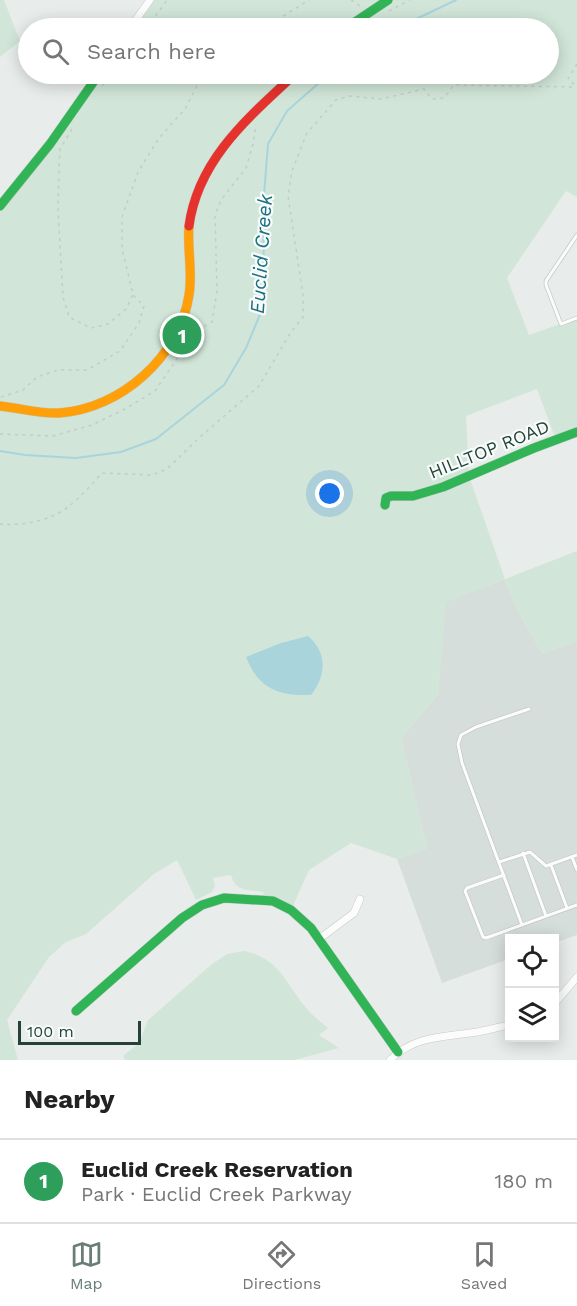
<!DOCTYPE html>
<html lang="en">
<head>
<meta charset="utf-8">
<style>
  :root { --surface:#fff; --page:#f2f2f2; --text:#222; --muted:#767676; --line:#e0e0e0; --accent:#697e78 }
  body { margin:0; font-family:"Work Sans",sans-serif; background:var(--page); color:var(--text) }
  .controls { position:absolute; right:18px; bottom:18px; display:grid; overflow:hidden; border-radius:0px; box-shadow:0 3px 15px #0003 }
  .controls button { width:54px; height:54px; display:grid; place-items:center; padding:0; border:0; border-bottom:2px solid var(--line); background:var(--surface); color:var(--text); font:30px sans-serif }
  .scale { position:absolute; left:18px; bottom:15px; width:123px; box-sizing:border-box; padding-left:6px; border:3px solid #24423a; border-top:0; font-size:16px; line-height:21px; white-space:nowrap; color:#24423a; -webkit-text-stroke:4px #f7fbf9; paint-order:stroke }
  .you { position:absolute; left:330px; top:494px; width:21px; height:21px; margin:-15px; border:4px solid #fff; border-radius:50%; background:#1a73e8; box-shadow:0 0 0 9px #1a73e833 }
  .badge { display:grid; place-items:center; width:39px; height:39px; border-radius:50%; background:var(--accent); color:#fff; font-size:20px; font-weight:700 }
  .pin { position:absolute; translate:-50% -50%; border:3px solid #fff; box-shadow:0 2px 6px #0006 }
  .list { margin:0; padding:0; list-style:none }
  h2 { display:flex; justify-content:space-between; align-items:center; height:78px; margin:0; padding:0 24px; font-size:26px }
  h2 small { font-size:20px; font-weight:400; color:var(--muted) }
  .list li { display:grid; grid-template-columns:39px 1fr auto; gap:18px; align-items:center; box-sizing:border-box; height:84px; padding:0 24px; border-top:2px solid var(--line) }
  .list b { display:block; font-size:22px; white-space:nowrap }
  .list p { margin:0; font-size:20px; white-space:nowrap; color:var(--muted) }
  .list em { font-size:20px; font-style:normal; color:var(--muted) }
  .icon { flex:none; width:33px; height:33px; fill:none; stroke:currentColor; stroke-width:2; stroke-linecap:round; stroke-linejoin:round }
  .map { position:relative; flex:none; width:577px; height:1060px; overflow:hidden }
  .search { position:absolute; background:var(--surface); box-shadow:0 3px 15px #0003; left:18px; right:18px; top:18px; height:66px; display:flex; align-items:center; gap:15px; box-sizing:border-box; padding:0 21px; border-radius:33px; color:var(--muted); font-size:22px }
  .sheet { height:162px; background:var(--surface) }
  nav { display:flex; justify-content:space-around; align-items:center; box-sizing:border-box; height:84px; border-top:2px solid var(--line); background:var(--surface); font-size:16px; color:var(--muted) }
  nav a { display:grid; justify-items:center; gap:3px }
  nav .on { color:var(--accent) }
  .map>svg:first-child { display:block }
  .built { fill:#d6dedb }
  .green { fill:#d1e6d8 }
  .water { fill:#a9d4db }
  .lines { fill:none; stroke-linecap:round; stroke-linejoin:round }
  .stream { stroke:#a9d4db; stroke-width:2 }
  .lane-casing { stroke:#c5cac8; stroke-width:4.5 }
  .street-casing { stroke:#c5cac8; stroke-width:8 }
  .fast-casing { stroke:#c3cbc8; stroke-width:10 }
  .slow-casing { stroke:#c3cbc8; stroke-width:10 }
  .jam-casing { stroke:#c3cbc8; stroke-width:10 }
  .path { stroke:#c3ccca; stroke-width:1.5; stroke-dasharray:3 4.5; stroke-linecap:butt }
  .lane { stroke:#fcfcfc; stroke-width:3 }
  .street { stroke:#fcfcfc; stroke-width:7 }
  .fast { stroke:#30b455; stroke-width:9 }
  .slow { stroke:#ff9f0a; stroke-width:9 }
  .jam { stroke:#e5322d; stroke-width:9 }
  .labels { text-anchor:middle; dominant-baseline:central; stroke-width:4.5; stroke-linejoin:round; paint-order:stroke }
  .street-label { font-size:18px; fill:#24423a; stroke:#f7fbf9 }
  .water-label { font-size:20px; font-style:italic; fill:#1c6f80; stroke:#f7fbf9 }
</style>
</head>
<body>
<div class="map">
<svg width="577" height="1060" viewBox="0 0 577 1060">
  <rect width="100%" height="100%" fill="#e8edeb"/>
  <!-- built -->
  <path class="built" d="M 505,579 L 517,609 L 542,653 L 577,641 L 577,935 L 555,943 L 554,938 L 510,938 L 509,959 L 442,983 L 397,859 L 427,848 L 401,738 L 438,694 L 445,602 Z"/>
  <!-- green -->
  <path class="green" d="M 0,0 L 4,0 L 20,41 L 0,57 Z
    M 150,0 L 577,0 L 577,197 L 566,191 L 507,278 L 529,335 L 577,318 L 577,432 L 556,440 L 537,389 L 466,416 L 469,476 L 505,579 L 577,551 L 577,641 L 542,653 L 517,609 L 505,579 L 446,602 L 438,694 L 401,738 L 427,848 L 397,859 L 351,843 L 309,870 L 291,910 L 261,900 L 264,892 C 248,889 236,893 231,875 L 213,878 L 215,886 L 212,892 L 196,900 L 177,860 L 154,874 L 86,934 L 66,942 L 49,957 L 7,1020 L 18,1060 L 0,1060 L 0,206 L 99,74 L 548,74 L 548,28 L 130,28 Z
    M 244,951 C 280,958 286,984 307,1009 C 313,1016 321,1022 328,1028 L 319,1035 L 339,1048 L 294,1060 L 125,1060 L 123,1056 L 139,1043 L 148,1020 L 212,964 L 227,954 Z"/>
  <!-- water -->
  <path class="water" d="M 308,636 C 328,653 326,676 311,695 C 278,696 259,689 246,657 L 281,643 Z"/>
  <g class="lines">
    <!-- stream -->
    <path class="stream" d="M 397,28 L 456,0
      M 0,451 L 25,455 L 76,458 L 121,452 L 156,439 L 224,385 L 246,348 L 261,312 L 264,275 L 263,208 L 268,144 L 287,111 L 329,74"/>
    <defs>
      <path id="lane" d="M 577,235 L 546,281 L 546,285 L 561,324 L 577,318
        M 523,853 L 546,916
        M 572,857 L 577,870
        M 499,862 L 530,852 L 546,866 L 577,855
        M 551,865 L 567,908
        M 504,875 L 467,888 L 465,891 L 483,937 L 486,938 L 577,905
        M 522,925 L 462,763 L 458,744 L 461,735 L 476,727 L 529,709"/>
      <path id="street" d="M 130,28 L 150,0
        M 319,939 L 354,913 L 360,899
        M 554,1004 L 577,977
        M 390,1060 C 415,1035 445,1037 477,1032 C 488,1030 499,1027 510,1025"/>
      <path id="fast" d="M 346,28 L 388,0
        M 0,206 L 50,144 L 99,74
        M 385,505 L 386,498 L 391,496 L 413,496 L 443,487 L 534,448 L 577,432
        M 76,1011 L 182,918 L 202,905 L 224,898 L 273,901 L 291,910 L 311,928 L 398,1052"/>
      <path id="slow" d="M 0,406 C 19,408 40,414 59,413 C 121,409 180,356 189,295 C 193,272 187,249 189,226"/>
      <path id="jam" d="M 189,226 C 198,159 249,117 295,74"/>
    </defs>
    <!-- lane casing -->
    <use href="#lane" class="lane-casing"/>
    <!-- street casing -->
    <use href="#street" class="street-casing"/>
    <!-- fast casing -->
    <use href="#fast" class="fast-casing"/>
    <!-- slow casing -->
    <use href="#slow" class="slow-casing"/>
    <!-- jam casing -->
    <use href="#jam" class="jam-casing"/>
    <!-- path -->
    <path class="path" d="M 351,0 L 360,6
      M 389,11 L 410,0
      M 147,28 L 167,0
      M 264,28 L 309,0
      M 577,64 L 568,78 L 577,88
      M 102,86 L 113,74
      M 72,129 L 60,149 L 59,166 L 58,210 L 63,297 L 69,317 L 91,328 L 108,324 L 126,309 L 133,294 L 122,249 L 122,217 L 138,172 L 159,138 L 185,109 L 203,74
      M 1,397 L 23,390 L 37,377 L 58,370 L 87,370 L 120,351 L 139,323 L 144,306 L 133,295
      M 0,434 L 53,436 L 92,425 L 125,409 L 155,391 L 196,331 L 212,322 L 217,291 L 215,215 L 221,200 L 246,168 L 253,144 L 256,124
      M 0,524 C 22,526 50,521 68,507 C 80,498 91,485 102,473 L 152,475 L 167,469 L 200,437 L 259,386 L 291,332 L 303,317 L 303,295 L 288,196 L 292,171 L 307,133 L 336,100 L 349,96 L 381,99 L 424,89 L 432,99 L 444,98 L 454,85 L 576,87"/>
    <!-- lane -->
    <use href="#lane" class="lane"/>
    <!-- street -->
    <use href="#street" class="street"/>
    <!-- fast -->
    <use href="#fast" class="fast"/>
    <!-- slow -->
    <use href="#slow" class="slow"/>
    <!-- jam -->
    <use href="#jam" class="jam"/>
  </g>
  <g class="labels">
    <!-- street labels -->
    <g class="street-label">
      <text transform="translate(489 449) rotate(-22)">HILLTOP ROAD</text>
    </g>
    <!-- water labels -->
    <g class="water-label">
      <text transform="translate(261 254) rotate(-86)">Euclid Creek</text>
    </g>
  </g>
</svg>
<div class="controls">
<button><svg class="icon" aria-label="locate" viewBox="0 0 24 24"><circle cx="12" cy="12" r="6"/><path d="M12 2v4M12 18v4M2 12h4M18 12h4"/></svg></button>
<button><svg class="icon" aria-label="layers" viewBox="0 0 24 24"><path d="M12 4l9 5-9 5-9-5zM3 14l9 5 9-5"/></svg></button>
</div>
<div class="scale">100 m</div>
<div class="you"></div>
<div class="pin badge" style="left:182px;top:335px;background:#2e9e5b">1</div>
<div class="search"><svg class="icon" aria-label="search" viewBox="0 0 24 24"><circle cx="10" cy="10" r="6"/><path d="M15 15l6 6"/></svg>Search here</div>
</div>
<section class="sheet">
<h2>Nearby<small></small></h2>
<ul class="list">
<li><span class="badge" style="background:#2e9e5b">1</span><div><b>Euclid Creek Reservation</b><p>Park · Euclid Creek Parkway</p></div><em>180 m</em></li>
</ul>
</section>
<nav>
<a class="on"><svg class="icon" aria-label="map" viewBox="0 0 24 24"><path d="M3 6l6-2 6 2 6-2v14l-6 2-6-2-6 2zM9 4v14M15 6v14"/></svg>Map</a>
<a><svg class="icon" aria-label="directions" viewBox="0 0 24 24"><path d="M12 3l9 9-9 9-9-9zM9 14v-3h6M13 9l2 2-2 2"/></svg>Directions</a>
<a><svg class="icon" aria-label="saved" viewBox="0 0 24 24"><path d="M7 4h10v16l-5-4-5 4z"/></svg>Saved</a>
</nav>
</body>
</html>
